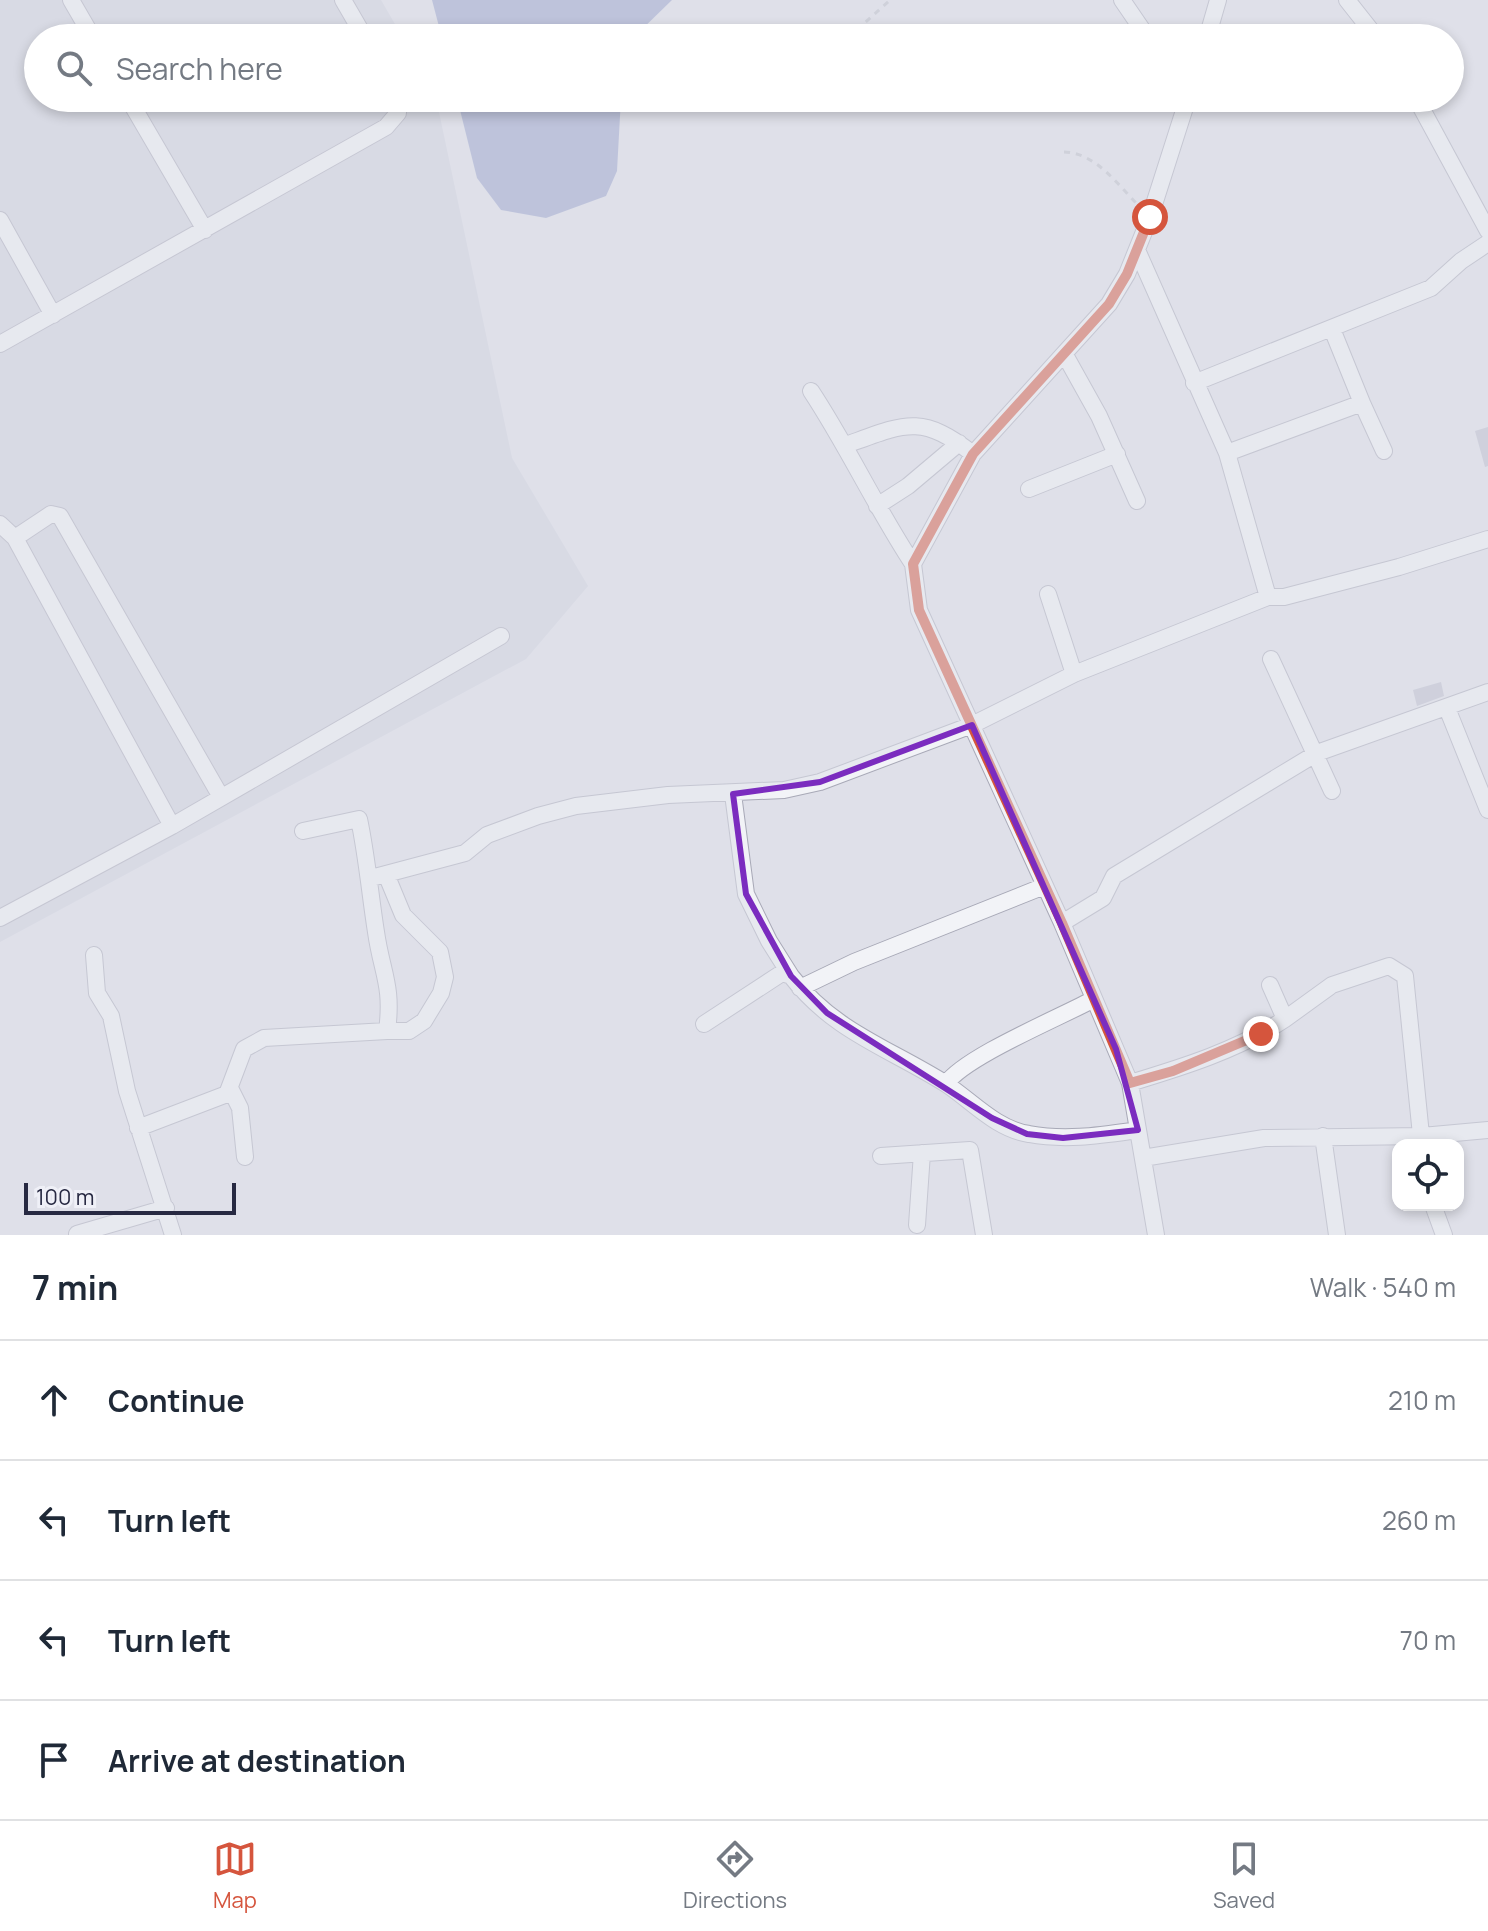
<!DOCTYPE html>
<html lang="en">
<head>
<meta charset="utf-8">
<style>
  :root { --surface:#fff; --page:#f6f6f7; --text:#1f2937; --muted:#747a83; --line:#e0e1e3; --accent:#d5553d }
  body { margin:0; font-family:Manrope,sans-serif; background:var(--page); color:var(--text) }
  .controls { position:absolute; right:24px; bottom:24px; display:grid; overflow:hidden; border-radius:16px; box-shadow:0 4px 12px #0003 }
  .controls button { width:72px; height:72px; display:grid; place-items:center; padding:0; border:0; border-bottom:2px solid var(--line); background:var(--surface); color:var(--text); font:40px sans-serif }
  .scale { position:absolute; left:24px; bottom:20px; width:212px; box-sizing:border-box; padding-left:8px; border:4px solid #272942; border-top:0; font-size:22px; line-height:28px; white-space:nowrap; color:#272942; -webkit-text-stroke:6px #eff0f7; paint-order:stroke }
  .stop { position:absolute; width:24px; height:24px; margin:-18px; border:6px solid #d5553d; border-radius:50%; background:#fff }
  .stop.end { background:#d5553d; border-color:#fff; box-shadow:0 2px 8px #0008 }
  .list { margin:0; padding:0; list-style:none }
  h2 { display:flex; justify-content:space-between; align-items:center; height:104px; margin:0; padding:0 32px; font-size:34px }
  h2 small { font-size:26px; font-weight:400; color:var(--muted) }
  .list li { display:grid; grid-template-columns:52px 1fr auto; gap:24px; align-items:center; box-sizing:border-box; height:120px; padding:0 32px; border-top:2px solid var(--line) }
  .list b { display:block; font-size:30px; white-space:nowrap }
  .list em { font-size:26px; font-style:normal; color:var(--muted) }
  .icon { flex:none; width:44px; height:44px; fill:none; stroke:currentColor; stroke-width:2; stroke-linecap:round; stroke-linejoin:round }
  .map { position:relative; flex:none; width:1488px; height:1235px; overflow:hidden }
  .search { position:absolute; background:var(--surface); box-shadow:0 4px 12px #0003; left:24px; right:24px; top:24px; height:88px; display:flex; align-items:center; gap:20px; box-sizing:border-box; padding:0 28px; border-radius:44px; color:var(--muted); font-size:30px }
  .sheet { height:584px; background:var(--surface) }
  nav { display:flex; justify-content:space-around; align-items:center; box-sizing:border-box; height:112px; border-top:2px solid var(--line); background:var(--surface); font-size:22px; color:var(--muted) }
  nav a { display:grid; justify-items:center; gap:4px }
  nav .on { color:var(--accent) }
  .map>svg:first-child { display:block }
  .built { fill:#d1d2de }
  .water { fill:#98a1cb }
  .building { fill:#bcbdcc }
  .lines { fill:none; stroke-linecap:round; stroke-linejoin:round }
  .minor-casing { stroke:#a8a9b7; stroke-width:18 }
  .path { stroke:#bdbec8; stroke-width:3; stroke-dasharray:6 6; stroke-linecap:butt }
  .minor { stroke:#f2f3f7; stroke-width:16 }
  .route { stroke:#d5553d; stroke-width:10 }
  .marked { fill:none; stroke:#7b2cbf; stroke-width:6; stroke-linejoin:round }
</style>
</head>
<body>
<div class="map">
<svg width="1488" height="1235" viewBox="0 0 1488 1235">
  <rect width="100%" height="100%" fill="#dfe0e9"/>
  <!-- built -->
  <path class="built" d="M 0,0 L 381,0 L 403,38 L 38,38 L 38,98 L 436,98 L 512,458 L 588,586 L 526,659 L 0,942 Z"/>
  <!-- water -->
  <path class="water" d="M 432,0 L 672,0 L 633,38 L 442,38 Z
    M 457,98 L 621,98 L 617,171 L 606,196 L 546,218 L 501,210 L 477,178 Z"/>
  <!-- building -->
  <path class="building" d="M 1488,427 L 1488,466 L 1485,467 L 1475,431 Z
    M 1441,682 L 1444,696 L 1417,706 L 1413,690 Z"/>
  <g class="lines">
    <defs>
      <path id="minor" d="M 71,0 L 93,38
        M 343,0 L 365,38
        M 1122,0 L 1148,38
        M 1347,0 L 1377,38
        M 1207,38 L 1218,0
        M 128,98 L 205,230
        M 1416,98 L 1488,231
        M 0,220 L 53,315
        M 1137,250 L 1227,453 L 1268,597
        M 0,344 L 386,127 L 398,113 L 397,98
        M 1065,355 L 1099,416 L 1137,501
        M 1194,383 L 1431,288 L 1461,261 L 1488,243
        M 811,391 C 848,447 876,508 913,564
        M 1362,403 L 1384,451
        M 846,445 C 904,424 921,413 973,454
        M 1227,453 L 1362,403 L 1332,329
        M 1029,489 L 1117,454
        M 877,506 L 908,486 L 959,443
        M 0,524 L 15,538 L 172,826
        M 15,538 L 51,514 L 60,516 L 221,797
        M 1048,594 L 1074,674
        M 1271,659 L 1332,791
        M 1447,708 L 1488,810
        M 733,794 L 746,894 L 769,941 L 791,976
        M 386,874 L 403,915 L 440,952 L 445,977 L 441,993 L 424,1021 L 409,1031 L 387,1031
        M 371,878 L 465,853 L 487,835 L 538,816 L 576,806 L 668,795 L 784,790 L 820,782 L 972,725 L 1074,674 L 1268,597 L 1284,597 L 1399,567 L 1488,539
        M 0,918 L 172,826 L 501,636
        M 1062,923 L 1103,898 L 1114,876 L 1317,753 L 1488,692
        M 94,955 L 97,993 L 111,1016 L 127,1091 L 173,1235
        M 800,988 L 854,962 L 1042,887
        M 1285,1019 L 1332,985 L 1389,966 L 1405,976 L 1422,1145
        M 704,1024 L 782,973 L 791,976 C 834,1032 889,1048 946,1084 C 972,1101 996,1129 1029,1134 C 1066,1141 1102,1135 1138,1130
        M 1130,1083 C 1183,1067 1238,1050 1285,1019 L 1270,985
        M 946,1084 C 964,1057 1061,1017 1094,999
        M 231,1090 L 240,1108 L 245,1157
        M 138,1128 L 227,1094 L 244,1049 L 264,1038 L 387,1031 C 393,985 382,974 376,932 C 370,894 367,857 359,819 L 303,831
        M 1323,1136 L 1337,1235
        M 881,1156 L 970,1150 L 984,1235
        M 1143,1158 L 1264,1138 L 1422,1136 L 1488,1130
        M 1433,1205 L 1444,1235
        M 917,1225 L 922,1153
        M 77,1234 L 166,1208
        M 1156,1235 L 1130,1083 L 1062,923 L 919,610 L 913,564 L 973,454 L 1109,304 L 1127,274 L 1150,217 L 1188,98"/>
    </defs>
    <!-- minor casing -->
    <use href="#minor" class="minor-casing"/>
    <!-- path -->
    <path class="path" d="M 848,38 L 890,0
      M 1064,152 C 1096,153 1117,184 1139,206"/>
    <!-- minor -->
    <use href="#minor" class="minor"/>
  </g>
  <g class="lines">
    <!-- route -->
    <path class="route" d="M 1150,217 L 1127,274 L 1109,304 L 973,454 L 913,564 L 919,610 L 1062,923 L 1130,1083 L 1173,1071 L 1261,1034"/>
  </g>
  <!-- marked area -->
  <path d="M0 0H1488V1235H0ZM 972,725 L 1116,1049 L 1138,1130 L 1063,1138 L 1027,1134 L 992,1118 L 827,1013 L 791,976 L 746,894 L 733,794 L 820,782 Z" fill="#dfe0e9" fill-opacity=".55" fill-rule="evenodd"/>
  <path class="marked" d="M 972,725 L 1116,1049 L 1138,1130 L 1063,1138 L 1027,1134 L 992,1118 L 827,1013 L 791,976 L 746,894 L 733,794 L 820,782 Z"/>
</svg>
<div class="controls">
<button><svg class="icon" aria-label="locate" viewBox="0 0 24 24"><circle cx="12" cy="12" r="6"/><path d="M12 2v4M12 18v4M2 12h4M18 12h4"/></svg></button>
</div>
<div class="scale">100 m</div>
<div class="stop" style="left:1150px;top:217px"></div>
<div class="stop end" style="left:1261px;top:1034px"></div>
<div class="search"><svg class="icon" aria-label="search" viewBox="0 0 24 24"><circle cx="10" cy="10" r="6"/><path d="M15 15l6 6"/></svg>Search here</div>
</div>
<section class="sheet">
<h2>7 min<small>Walk · 540 m</small></h2>
<ul class="list">
<li><svg class="icon" aria-label="ahead" viewBox="0 0 24 24"><path d="M12 20V5M6 11l6-6 6 6"/></svg><div><b>Continue</b></div><em>210 m</em></li>
<li><svg class="icon" aria-label="left" viewBox="0 0 24 24"><path d="M17 20v-9H6M10 6l-5 5 5 5"/></svg><div><b>Turn left</b></div><em>260 m</em></li>
<li><svg class="icon" aria-label="left" viewBox="0 0 24 24"><path d="M17 20v-9H6M10 6l-5 5 5 5"/></svg><div><b>Turn left</b></div><em>70 m</em></li>
<li><svg class="icon" aria-label="arrive" viewBox="0 0 24 24"><path d="M6 21V4h12l-3 4 3 4H6"/></svg><div><b>Arrive at destination</b></div></li>
</ul>
</section>
<nav>
<a class="on"><svg class="icon" aria-label="map" viewBox="0 0 24 24"><path d="M3 6l6-2 6 2 6-2v14l-6 2-6-2-6 2zM9 4v14M15 6v14"/></svg>Map</a>
<a><svg class="icon" aria-label="directions" viewBox="0 0 24 24"><path d="M12 3l9 9-9 9-9-9zM9 14v-3h6M13 9l2 2-2 2"/></svg>Directions</a>
<a><svg class="icon" aria-label="saved" viewBox="0 0 24 24"><path d="M7 4h10v16l-5-4-5 4z"/></svg>Saved</a>
</nav>
</body>
</html>
